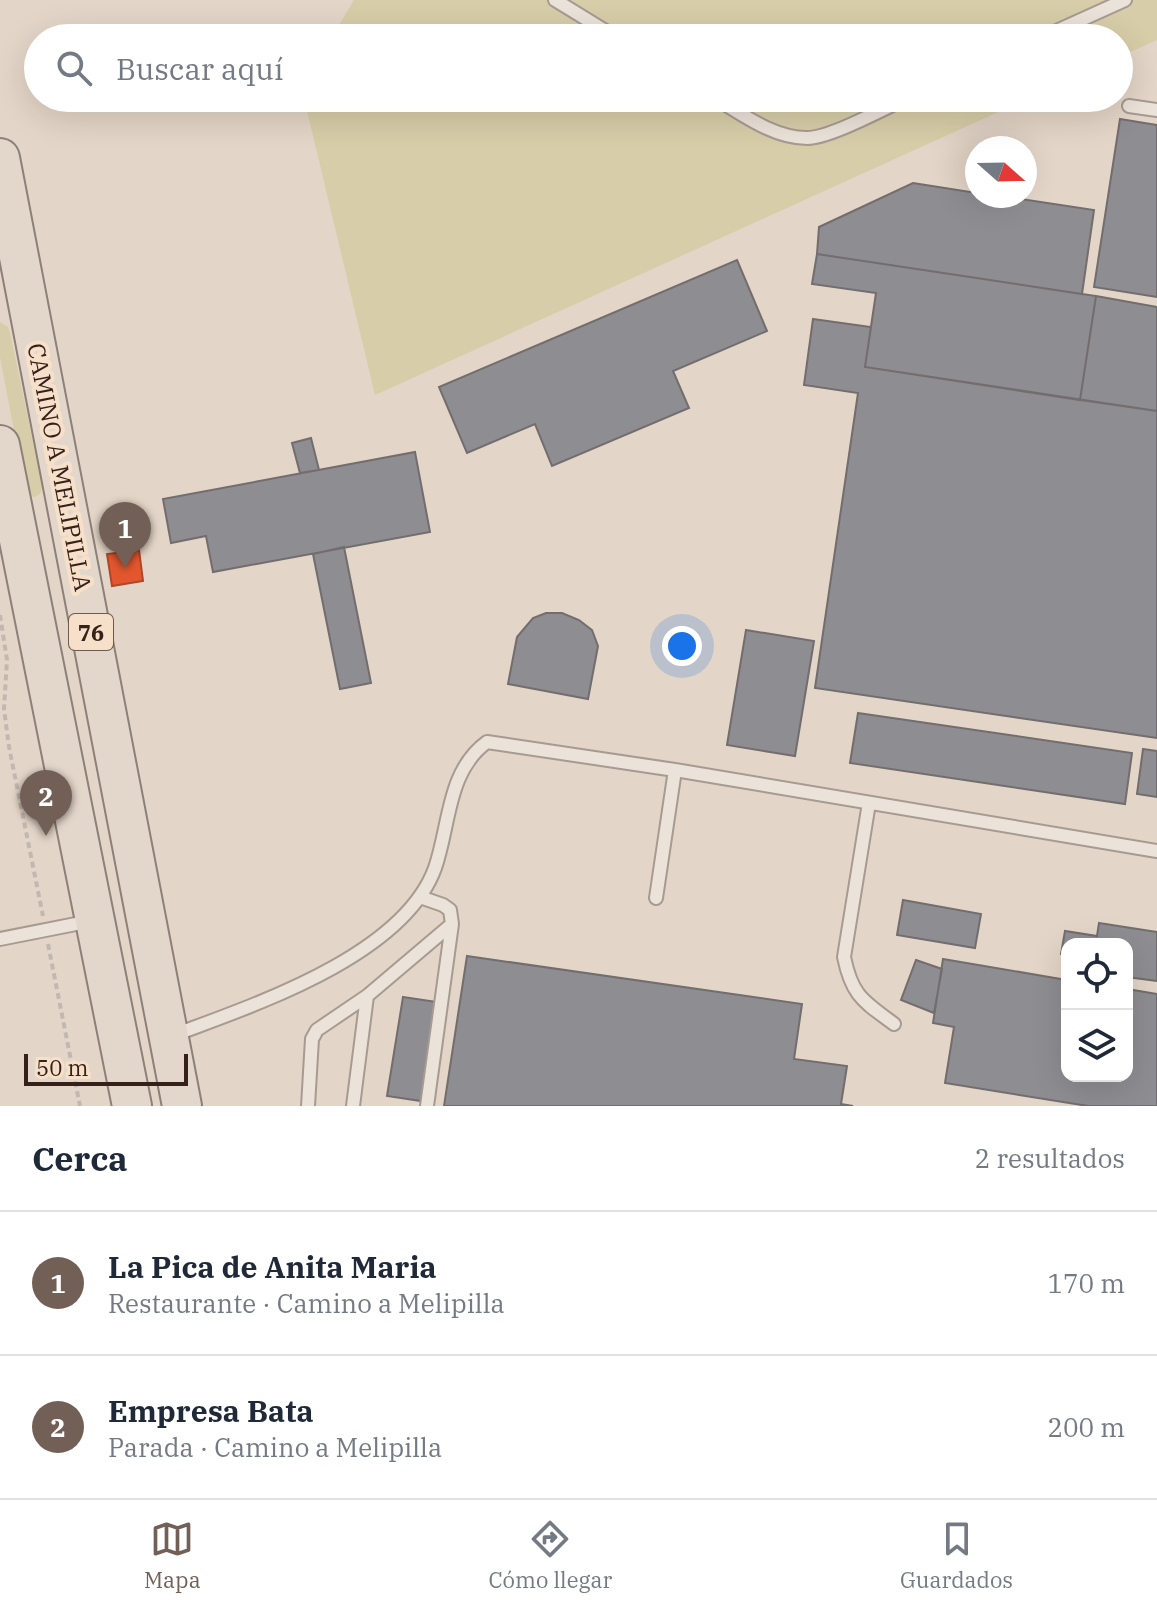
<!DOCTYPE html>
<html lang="es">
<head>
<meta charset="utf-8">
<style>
  :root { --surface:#fff; --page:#f2f2f3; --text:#1f2937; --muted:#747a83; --line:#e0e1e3; --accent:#726057 }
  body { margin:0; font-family:"IBM Plex Serif",serif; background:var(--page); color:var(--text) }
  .controls { position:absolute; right:24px; bottom:24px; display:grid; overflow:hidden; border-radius:16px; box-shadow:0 8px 32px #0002 }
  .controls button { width:72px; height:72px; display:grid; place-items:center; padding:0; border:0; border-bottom:2px solid var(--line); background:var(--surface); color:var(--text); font:40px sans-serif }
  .compass { position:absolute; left:965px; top:136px; width:72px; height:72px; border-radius:50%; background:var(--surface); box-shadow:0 8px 32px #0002; rotate:110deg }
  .scale { position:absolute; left:24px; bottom:20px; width:164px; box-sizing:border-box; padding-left:8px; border:4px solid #35211a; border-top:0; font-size:22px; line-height:28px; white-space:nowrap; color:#35211a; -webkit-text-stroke:6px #f7e0ca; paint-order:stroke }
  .you { position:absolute; left:682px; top:646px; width:28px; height:28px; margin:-20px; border:6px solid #fff; border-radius:50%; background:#1a73e8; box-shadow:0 0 0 12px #1a73e833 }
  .badge { display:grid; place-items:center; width:52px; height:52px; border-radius:50%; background:var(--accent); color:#fff; font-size:26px; font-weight:700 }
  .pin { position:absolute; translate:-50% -66px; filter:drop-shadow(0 2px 4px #0008) }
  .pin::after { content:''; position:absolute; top:42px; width:28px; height:24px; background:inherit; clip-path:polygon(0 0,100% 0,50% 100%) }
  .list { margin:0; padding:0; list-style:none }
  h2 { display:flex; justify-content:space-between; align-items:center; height:104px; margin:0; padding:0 32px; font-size:34px }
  h2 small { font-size:26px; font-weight:400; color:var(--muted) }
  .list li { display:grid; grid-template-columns:52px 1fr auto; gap:24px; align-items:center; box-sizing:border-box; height:144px; padding:0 32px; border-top:2px solid var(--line) }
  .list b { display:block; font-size:30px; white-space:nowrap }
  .list p { margin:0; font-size:26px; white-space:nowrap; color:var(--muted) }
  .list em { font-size:26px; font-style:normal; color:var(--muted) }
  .icon { flex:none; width:44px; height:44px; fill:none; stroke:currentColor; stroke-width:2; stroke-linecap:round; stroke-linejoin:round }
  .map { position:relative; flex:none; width:1157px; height:1106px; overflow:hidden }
  .search { position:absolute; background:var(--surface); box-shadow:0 8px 32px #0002; left:24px; right:24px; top:24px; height:88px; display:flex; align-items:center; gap:20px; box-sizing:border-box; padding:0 28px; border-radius:44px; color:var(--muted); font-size:30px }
  .sheet { height:392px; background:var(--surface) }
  nav { display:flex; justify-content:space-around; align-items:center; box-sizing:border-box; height:112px; border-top:2px solid var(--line); background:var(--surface); font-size:22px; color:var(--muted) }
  nav a { display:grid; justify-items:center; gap:4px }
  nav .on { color:var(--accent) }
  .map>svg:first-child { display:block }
  .green { fill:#d7cda8 }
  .shops { fill:#e4572e; stroke:#b04728; stroke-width:2 }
  .industry { fill:#8d8d92; stroke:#736d6e; stroke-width:2 }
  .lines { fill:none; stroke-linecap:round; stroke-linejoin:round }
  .service-casing { stroke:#a79a91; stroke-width:16 }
  .primary-casing { stroke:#8d8078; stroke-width:42 }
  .path { stroke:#c3b8b1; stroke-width:4; stroke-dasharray:6 4; stroke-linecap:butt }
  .service { stroke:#ebe2d9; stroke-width:12 }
  .primary { stroke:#e3d6ca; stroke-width:38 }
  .labels { text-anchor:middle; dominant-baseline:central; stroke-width:8; stroke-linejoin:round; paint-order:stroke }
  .shield { fill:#f7e0ca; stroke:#6f5a4f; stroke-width:2 }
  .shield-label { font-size:22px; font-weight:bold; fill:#35211a }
  .street-label { font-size:24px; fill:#35211a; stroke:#f7e0ca }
</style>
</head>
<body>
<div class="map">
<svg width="1157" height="1106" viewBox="0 0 1157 1106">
  <rect width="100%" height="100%" fill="#e3d5c7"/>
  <!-- green -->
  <path class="green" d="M 354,0 L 1157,0 L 1157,40 L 1119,57 L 1119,38 L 331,38 Z
    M 304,98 L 1029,98 L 375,395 Z
    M 0,322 L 8,327 L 10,333 L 42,485 L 41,493 L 35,497 L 30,496 L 25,488 L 0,357 Z"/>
  <!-- shops -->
  <path class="shops" d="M 139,550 L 143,581 L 112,586 L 107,554 Z"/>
  <!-- industry -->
  <path class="industry" d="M 1120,119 L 1157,125 L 1157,297 L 1094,287 Z
    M 913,183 L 977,193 L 977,196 L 1001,196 L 1094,210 L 1082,294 L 817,254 L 819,227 Z
    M 817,254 L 1096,296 L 1080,400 L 865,367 L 876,293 L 812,284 Z
    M 737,260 L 767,331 L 673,371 L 689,408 L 552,466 L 535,424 L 467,453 L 439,387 Z
    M 1096,296 L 1157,307 L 1157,411 L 1080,400 Z
    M 813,319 L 871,327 L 865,367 L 1157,411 L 1157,738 L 815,688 L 858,393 L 804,385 Z
    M 311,438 L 319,470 L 300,473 L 292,443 Z
    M 415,452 L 430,532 L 213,572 L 206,536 L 171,543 L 163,499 Z
    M 344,547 L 371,683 L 340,689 L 313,554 Z
    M 546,613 L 562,613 L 579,620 L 592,630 L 598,646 L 588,699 L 508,684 L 517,637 L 533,618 Z
    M 746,630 L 814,641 L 795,756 L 727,745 Z
    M 858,713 L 1132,753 L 1125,804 L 850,763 Z
    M 1143,749 L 1157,751 L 1157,797 L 1137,794 Z
    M 903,900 L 981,914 L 975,948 L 897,935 Z
    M 1099,923 L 1157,932 L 1157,981 L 1127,977 L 1127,944 L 1067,944 L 1067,955 L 1061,954 L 1065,931 L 1097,936 Z
    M 467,956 L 802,1004 L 794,1059 L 847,1066 L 841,1104 L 853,1106 L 444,1106 Z
    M 943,959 L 1067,980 L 1067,1076 L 1127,1076 L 1127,989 L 1157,994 L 1157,1106 L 1088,1106 L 945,1083 L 954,1027 L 933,1023 Z
    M 916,960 L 942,969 L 934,1013 L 901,1000 Z
    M 403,997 L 437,1002 L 421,1101 L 387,1096 Z"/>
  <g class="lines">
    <defs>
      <path id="service" d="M 555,0 L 617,38
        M 1041,38 L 1125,0
        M 715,98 C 743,115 774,138 807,138 C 830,138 885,108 907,98
        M 1129,106 L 1157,110
        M 869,803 L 844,957 C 852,996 863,1001 894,1024
        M 420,897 L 443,905 L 450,910 L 452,924 L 427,1106
        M 656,898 L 675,770
        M 0,939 L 91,921
        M 174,1035 C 254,1005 403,956 435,868 C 450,825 447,771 487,742 L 675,770 L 1157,851
        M 308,1106 L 312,1039 L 317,1030 L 367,996
        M 353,1106 L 367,996 L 452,924"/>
      <path id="primary" d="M 0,158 L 182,1106
        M 0,445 L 132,1106"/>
    </defs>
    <!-- service casing -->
    <use href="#service" class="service-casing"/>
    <!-- primary casing -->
    <use href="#primary" class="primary-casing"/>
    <!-- path -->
    <path class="path" d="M 0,615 L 7,660 L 4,709 L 9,747 L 43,916
      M 48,944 L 80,1106"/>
    <!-- service -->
    <use href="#service" class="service"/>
    <!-- primary -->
    <use href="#primary" class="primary"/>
  </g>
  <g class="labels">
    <!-- shield labels -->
    <rect class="shield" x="69" y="614" width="44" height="36" rx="6"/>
    <g class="shield-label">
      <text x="91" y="632">76</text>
    </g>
    <!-- street labels -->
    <g class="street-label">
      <text transform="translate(60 467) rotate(79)">CAMINO A MELIPILLA</text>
    </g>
  </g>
</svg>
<div class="controls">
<button><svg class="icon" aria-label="locate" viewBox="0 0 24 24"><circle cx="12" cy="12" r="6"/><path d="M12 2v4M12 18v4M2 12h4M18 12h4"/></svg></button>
<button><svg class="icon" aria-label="layers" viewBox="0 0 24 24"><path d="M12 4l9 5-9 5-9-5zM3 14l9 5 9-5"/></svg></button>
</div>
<svg class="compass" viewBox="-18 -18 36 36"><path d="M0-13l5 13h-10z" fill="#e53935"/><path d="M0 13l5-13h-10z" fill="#747a83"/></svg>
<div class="scale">50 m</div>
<div class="you"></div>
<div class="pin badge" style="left:125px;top:568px">1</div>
<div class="pin badge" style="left:46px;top:836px">2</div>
<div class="search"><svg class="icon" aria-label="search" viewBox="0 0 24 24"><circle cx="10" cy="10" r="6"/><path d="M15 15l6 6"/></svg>Buscar aquí</div>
</div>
<section class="sheet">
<h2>Cerca<small>2 resultados</small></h2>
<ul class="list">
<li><span class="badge">1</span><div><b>La Pica de Anita Maria</b><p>Restaurante · Camino a Melipilla</p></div><em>170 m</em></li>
<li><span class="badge">2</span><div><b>Empresa Bata</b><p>Parada · Camino a Melipilla</p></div><em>200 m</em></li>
</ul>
</section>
<nav>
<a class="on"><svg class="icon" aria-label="map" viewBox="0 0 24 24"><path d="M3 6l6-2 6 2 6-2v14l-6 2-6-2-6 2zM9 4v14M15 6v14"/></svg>Mapa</a>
<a><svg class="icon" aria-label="directions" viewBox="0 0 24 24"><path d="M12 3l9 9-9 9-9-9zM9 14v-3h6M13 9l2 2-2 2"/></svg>Cómo llegar</a>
<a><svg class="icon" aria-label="saved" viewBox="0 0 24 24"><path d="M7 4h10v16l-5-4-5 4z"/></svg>Guardados</a>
</nav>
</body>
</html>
